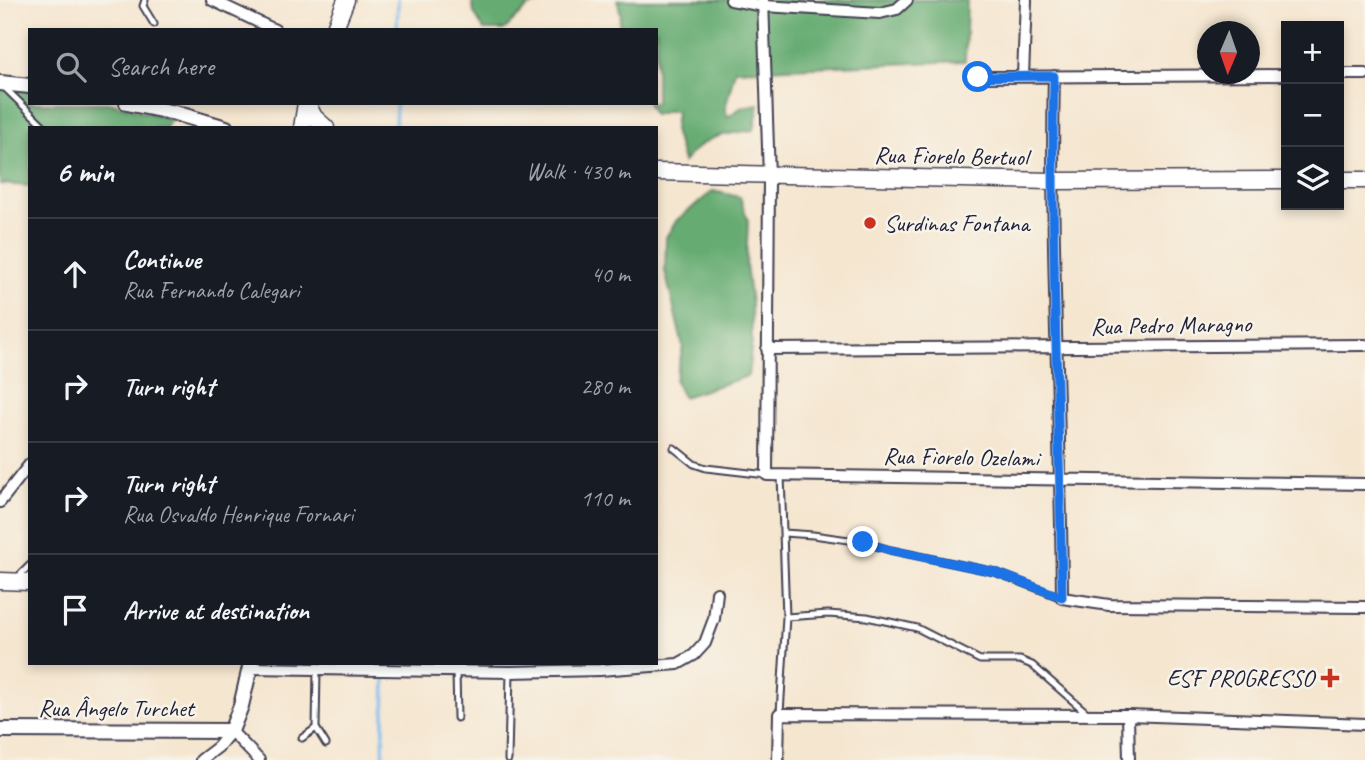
<!DOCTYPE html>
<html lang="en">
<head>
<meta charset="utf-8">
<style>
  :root { --surface:#171b24; --page:#242831; --text:#f1f3f6; --muted:#9ea1a6; --line:#363941 }
  body { margin:0; font-family:Caveat,sans-serif; background:var(--page); color:var(--text) }
  .controls { position:absolute; right:21px; top:21px; display:grid; overflow:hidden; border-radius:0px; box-shadow:0 4px 10px #0003 }
  .controls button { width:63px; height:63px; display:grid; place-items:center; padding:0; border:0; border-bottom:2px solid var(--line); background:var(--surface); color:var(--text); font:35px sans-serif }
  .compass { position:absolute; left:1197px; top:21px; width:63px; height:63px; border-radius:50%; background:var(--surface); box-shadow:0 4px 10px #0003; rotate:182deg }
  .stop { position:absolute; width:21px; height:21px; margin:-16px; border:5px solid #1a73e8; border-radius:50%; background:#fff }
  .stop.end { background:#1a73e8; border-color:#fff; box-shadow:0 2px 7px #0008 }
  .list { margin:0; padding:0; list-style:none }
  h2 { display:flex; justify-content:space-between; align-items:center; height:91px; margin:0; padding:0 28px; font-size:30px }
  h2 small { font-size:23px; font-weight:400; color:var(--muted) }
  .list li { display:grid; grid-template-columns:46px 1fr auto; gap:21px; align-items:center; box-sizing:border-box; height:112px; padding:0 28px; border-top:2px solid var(--line) }
  .list b { display:block; font-size:26px; white-space:nowrap }
  .list p { margin:0; font-size:23px; white-space:nowrap; color:var(--muted) }
  .list em { font-size:23px; font-style:normal; color:var(--muted) }
  .icon { flex:none; width:38px; height:38px; fill:none; stroke:currentColor; stroke-width:2; stroke-linecap:round; stroke-linejoin:round }
  .map { position:relative; flex:none; width:1365px; height:760px; overflow:hidden }
  .search { position:absolute; background:var(--surface); box-shadow:0 4px 10px #0003; left:28px; top:28px; width:630px; height:77px; display:flex; align-items:center; gap:18px; box-sizing:border-box; padding:0 24px; border-radius:0px; color:var(--muted); font-size:26px }
  .panel { position:absolute; background:var(--surface); box-shadow:0 4px 10px #0003; left:28px; top:126px; width:630px; height:539px; border-radius:0px }
  .map>svg:first-child { display:block }
  .forest { fill:#66ac72; stroke:#446756; stroke-width:2 }
  .lines { fill:none; stroke-linecap:round; stroke-linejoin:round }
  .stream { stroke:#78b9ed; stroke-width:3.5 }
  .service-casing { stroke:#423f51; stroke-width:9 }
  .minor-casing { stroke:#423f51; stroke-width:14 }
  .tertiary-casing { stroke:#423f51; stroke-width:18 }
  .secondary-casing { stroke:#423f51; stroke-width:19 }
  .service { stroke:#fff; stroke-width:5 }
  .minor { stroke:#fff; stroke-width:10 }
  .tertiary { stroke:#fff; stroke-width:14 }
  .secondary { stroke:#fff; stroke-width:16 }
  .route { stroke:#1a73e8; stroke-width:9 }
  .poi-dot { fill:#c8321e; stroke:#f7f3e8; stroke-width:2.5 }
  .labels { text-anchor:middle; dominant-baseline:central; stroke-width:5; stroke-linejoin:round; paint-order:stroke }
  .street-label { font-size:24px; fill:#22223b; stroke:#f7f3e8 }
  .poi-label { font-size:24px; fill:#22223b; stroke:#f7f3e8; text-anchor:start }
</style>
</head>
<body>
<div class="map">
<svg width="1365" height="760" viewBox="0 0 1365 760">
  <rect width="100%" height="100%" fill="#f7f3e8"/>
  <filter id="ink" filterUnits="userSpaceOnUse"><feTurbulence type="fractalNoise" baseFrequency=".0143" numOctaves="2"/><feDisplacementMap in="SourceGraphic" scale="14" xChannelSelector="R" yChannelSelector="G"/><feConvolveMatrix kernelMatrix="1 2 1 2 8 2 1 2 1" color-interpolation-filters="sRGB"/></filter>
  <filter id="wash" filterUnits="userSpaceOnUse"><feTurbulence type="fractalNoise" baseFrequency=".00686" numOctaves="4" result="noise"/><feDisplacementMap in="SourceGraphic" scale="28" xChannelSelector="R" yChannelSelector="G"/><feGaussianBlur stdDeviation="1.57" result="paint"/><feColorMatrix in="noise" values="0 0 0 0 0 0 0 0 0 0 0 0 0 0 0 0 0 1.4 0 .05"/><feComposite in="paint" operator="in"/></filter>
  <g filter="url(#wash)">
    <rect width="100%" height="100%" fill="#f5e6d0"/>
    <!-- forest -->
    <path class="forest" d="M 472,0 L 547,0 L 528,7 L 504,30 L 484,30 L 474,13 Z
      M 617,0 L 967,0 L 965,61 L 735,70 L 725,109 L 728,117 L 742,107 L 759,104 L 754,130 C 720,135 707,134 683,162 L 674,130 L 676,111 L 667,111 L 654,115 L 647,103 L 656,103 L 656,30 L 618,30 L 621,14 Z
      M 0,86 L 30,88 L 30,103 L 112,103 L 171,119 L 166,128 L 30,128 L 30,186 L 0,184 Z
      M 713,191 L 740,197 L 748,221 L 746,266 L 751,303 L 752,342 L 748,376 L 683,397 L 675,381 L 683,347 L 665,271 L 666,237 L 677,220 Z"/>
    <g class="lines">
      <!-- stream -->
      <path class="stream" d="M 397,30 L 398,0
        M 395,128 L 396,103
        M 383,760 L 385,680"/>
    </g>
  </g>
  <g filter="url(#ink)">
    <g class="lines">
      <defs>
        <path id="service" d="M 145,0 L 143,6 L 154,24
          M 5,88 L 46,128
          M 674,448 L 694,464 L 706,468 L 767,475
          M 784,533 L 813,535 L 863,542 L 890,550 L 995,572 L 1062,598
          M 17,578 L 30,565
          M 786,617 L 828,614 L 867,617 L 917,628 L 980,660 L 1020,660 L 1032,665 L 1087,713
          M 456,671 L 457,718
          M 780,713 L 786,617 L 781,475
          M 316,728 L 326,744
          M 302,738 L 316,728 L 317,669
          M 508,760 L 510,672"/>
        <path id="minor" d="M 212,0 L 275,30
          M 731,0 L 764,6 L 880,13 L 897,9 L 907,0
          M 763,0 L 769,177 L 767,475 L 1365,484
          M 1339,74 L 1365,74
          M 1023,76 L 1026,0
          M 1054,76 C 1050,250 1061,424 1062,598 L 1109,605 L 1365,607
          M 978,77 L 1286,75
          M 767,349 L 1365,345
          M 0,502 L 30,464
          M 251,668 L 510,672 L 600,670 L 678,664 L 694,655 L 705,643 L 714,619 L 717,593
          M 1128,715 L 1129,760
          M 201,760 L 218,747 L 231,731 L 259,760
          M 778,760 L 779,714 L 1128,715 L 1365,724"/>
        <path id="tertiary" d="M 0,83 L 30,86
          M 127,103 L 175,113 L 226,128
          M 0,730 L 231,731 L 241,706 L 251,663"/>
        <path id="secondary" d="M 334,30 L 346,0
          M 307,103 L 314,117 L 326,128
          M 302,128 L 306,103
          M 656,172 L 1051,181 L 1286,180
          M 1339,180 L 1365,180
          M 0,581 L 30,582"/>
      </defs>
      <!-- service casing -->
      <use href="#service" class="service-casing"/>
      <!-- minor casing -->
      <use href="#minor" class="minor-casing"/>
      <!-- tertiary casing -->
      <use href="#tertiary" class="tertiary-casing"/>
      <!-- secondary casing -->
      <use href="#secondary" class="secondary-casing"/>
      <!-- service -->
      <use href="#service" class="service"/>
      <!-- minor -->
      <use href="#minor" class="minor"/>
      <!-- tertiary -->
      <use href="#tertiary" class="tertiary"/>
      <!-- secondary -->
      <use href="#secondary" class="secondary"/>
    </g>
  </g>
  <g class="lines" filter="url(#ink)">
    <!-- route -->
    <path class="route" d="M 863,542 L 890,550 L 995,572 L 1062,597 C 1060,424 1050,250 1054,76 L 978,77"/>
  </g>
  <!-- markers -->
  <g class="poi-dot">
    <circle cx="870" cy="223" r="7"/>
    <path d="M1326.5 667.5h7v7h7v7h-7v7h-7v-7h-7v-7h7z"/>
  </g>
  <g class="labels">
    <!-- street labels -->
    <g class="street-label">
      <text transform="translate(951 156) rotate(1)">Rua Fiorelo Bertuol</text>
      <text transform="translate(1171 325) rotate(-1)">Rua Pedro Maragno</text>
      <text transform="translate(961 457) rotate(1)">Rua Fiorelo Ozelami</text>
      <text x="116" y="708">Rua Ângelo Turchet</text>
    </g>
    <!-- poi labels -->
    <g class="poi-label">
      <text x="884" y="223">Surdinas Fontana</text>
      <text x="1314" y="678" text-anchor="end">ESF PROGRESSO</text>
    </g>
  </g>
</svg>
<div class="controls">
<button>+</button>
<button>−</button>
<button><svg class="icon" aria-label="layers" viewBox="0 0 24 24"><path d="M12 4l9 5-9 5-9-5zM3 14l9 5 9-5"/></svg></button>
</div>
<svg class="compass" viewBox="-18 -18 36 36"><path d="M0-13l5 13h-10z" fill="#e53935"/><path d="M0 13l5-13h-10z" fill="#9ea1a6"/></svg>
<div class="stop" style="left:978px;top:77px"></div>
<div class="stop end" style="left:863px;top:542px"></div>
<div class="search"><svg class="icon" aria-label="search" viewBox="0 0 24 24"><circle cx="10" cy="10" r="6"/><path d="M15 15l6 6"/></svg>Search here</div>
<section class="panel">
<h2>6 min<small>Walk · 430 m</small></h2>
<ul class="list">
<li><svg class="icon" aria-label="ahead" viewBox="0 0 24 24"><path d="M12 20V5M6 11l6-6 6 6"/></svg><div><b>Continue</b><p>Rua Fernando Calegari</p></div><em>40 m</em></li>
<li><svg class="icon" aria-label="right" viewBox="0 0 24 24"><path d="M7 20v-9h11M14 6l5 5-5 5"/></svg><div><b>Turn right</b></div><em>280 m</em></li>
<li><svg class="icon" aria-label="right" viewBox="0 0 24 24"><path d="M7 20v-9h11M14 6l5 5-5 5"/></svg><div><b>Turn right</b><p>Rua Osvaldo Henrique Fornari</p></div><em>110 m</em></li>
<li><svg class="icon" aria-label="arrive" viewBox="0 0 24 24"><path d="M6 21V4h12l-3 4 3 4H6"/></svg><div><b>Arrive at destination</b></div></li>
</ul>
</section>
</div>
</body>
</html>
